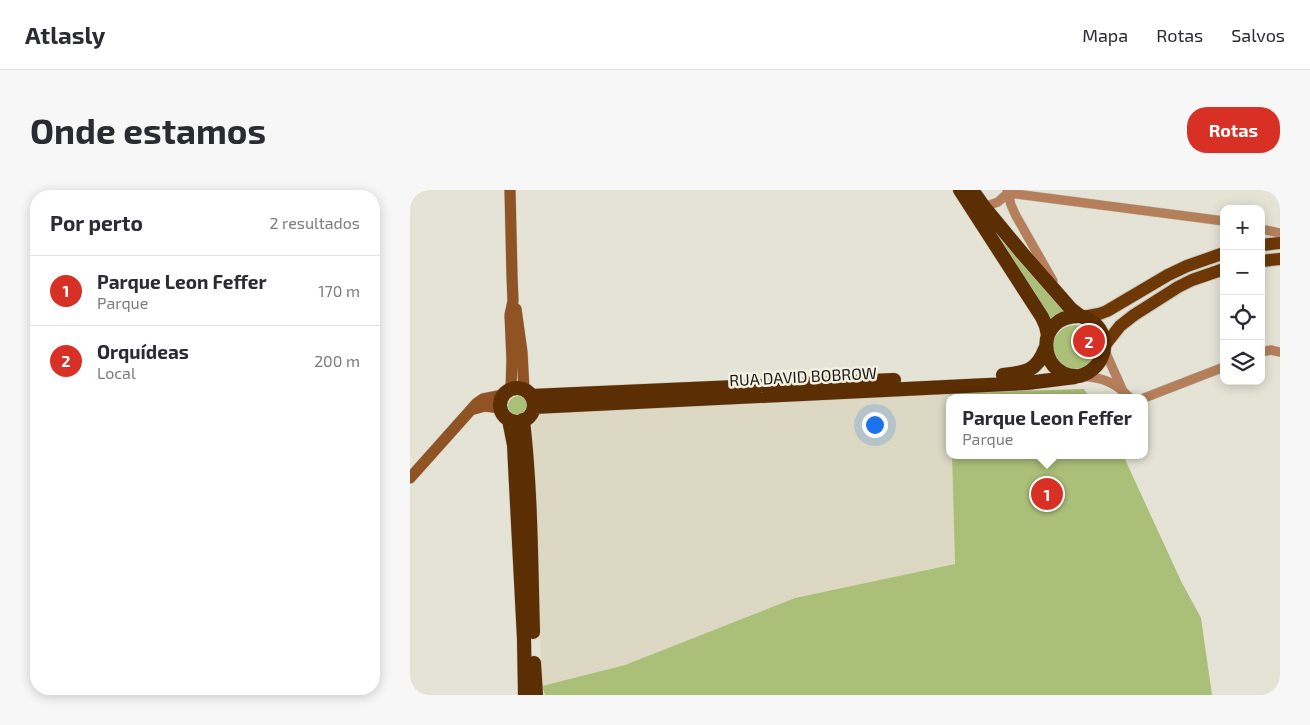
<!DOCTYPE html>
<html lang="pt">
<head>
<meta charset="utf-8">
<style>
  :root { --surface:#fff; --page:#f7f7f7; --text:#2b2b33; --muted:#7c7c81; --line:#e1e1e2; --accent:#d93025 }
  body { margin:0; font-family:"Exo 2",sans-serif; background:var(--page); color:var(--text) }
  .controls { position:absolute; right:15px; top:15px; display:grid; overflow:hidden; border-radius:10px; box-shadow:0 2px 12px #0003 }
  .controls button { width:45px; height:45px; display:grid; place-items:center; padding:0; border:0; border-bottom:1px solid var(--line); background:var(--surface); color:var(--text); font:25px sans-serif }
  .you { position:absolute; left:464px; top:234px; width:18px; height:18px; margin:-12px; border:4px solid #fff; border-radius:50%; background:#1a73e8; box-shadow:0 0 0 8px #1a73e833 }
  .badge { display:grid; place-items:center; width:32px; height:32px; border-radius:50%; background:var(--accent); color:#fff; font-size:16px; font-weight:700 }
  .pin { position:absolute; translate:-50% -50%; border:2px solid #fff; box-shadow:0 1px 5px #0006 }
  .popup { position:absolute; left:536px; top:204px; width:202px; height:65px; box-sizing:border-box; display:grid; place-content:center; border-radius:10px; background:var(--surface); filter:drop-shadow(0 1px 4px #0005); font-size:16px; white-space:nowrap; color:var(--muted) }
  .popup b { font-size:19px; color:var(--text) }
  .popup::after { content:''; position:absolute; left:50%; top:100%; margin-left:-10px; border:10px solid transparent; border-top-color:var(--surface) }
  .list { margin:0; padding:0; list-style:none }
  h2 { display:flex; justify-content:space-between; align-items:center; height:65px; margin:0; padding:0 20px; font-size:21px }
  h2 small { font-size:16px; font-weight:400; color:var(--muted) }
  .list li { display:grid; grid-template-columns:32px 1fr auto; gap:15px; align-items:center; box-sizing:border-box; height:70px; padding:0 20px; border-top:1px solid var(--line) }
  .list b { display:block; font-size:19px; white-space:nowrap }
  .list p { margin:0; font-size:16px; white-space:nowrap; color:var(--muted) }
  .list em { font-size:16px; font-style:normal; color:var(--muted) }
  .icon { flex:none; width:28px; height:28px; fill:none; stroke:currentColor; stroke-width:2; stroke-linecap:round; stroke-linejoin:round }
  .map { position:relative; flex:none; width:870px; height:505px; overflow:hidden; border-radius:20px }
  header { display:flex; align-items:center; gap:30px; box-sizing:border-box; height:70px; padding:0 25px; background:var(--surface); border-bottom:1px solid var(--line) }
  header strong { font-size:24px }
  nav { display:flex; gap:28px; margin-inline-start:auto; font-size:18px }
  .intro { display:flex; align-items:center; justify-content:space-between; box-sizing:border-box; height:120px; padding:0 30px }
  h1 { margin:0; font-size:35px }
  .button { padding:12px 22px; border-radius:20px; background:var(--accent); color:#fff; font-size:18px; font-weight:700 }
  main { display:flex; gap:30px; padding:0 30px }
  aside { flex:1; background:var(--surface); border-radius:20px; box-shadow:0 2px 12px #0003 }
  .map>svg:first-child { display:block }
  .built { fill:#dcd8c4 }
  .green { fill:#aabf78 }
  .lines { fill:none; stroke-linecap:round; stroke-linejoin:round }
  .minor-casing { stroke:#c1bfb3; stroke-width:10 }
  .secondary-casing { stroke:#c1bfb3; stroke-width:12 }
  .primary-casing { stroke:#c1bfb3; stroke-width:14 }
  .trunk-casing { stroke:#c1bfb3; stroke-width:15 }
  .minor { stroke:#b47f5a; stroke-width:9 }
  .secondary { stroke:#8f5324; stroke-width:11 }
  .primary { stroke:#6d3706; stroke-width:12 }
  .trunk { stroke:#5c2e04; stroke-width:14 }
  .labels { text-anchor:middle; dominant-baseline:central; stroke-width:5; stroke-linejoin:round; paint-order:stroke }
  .street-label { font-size:16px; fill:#1b1a16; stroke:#f3f0e3 }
</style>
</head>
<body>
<header>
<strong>Atlasly</strong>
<nav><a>Mapa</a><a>Rotas</a><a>Salvos</a></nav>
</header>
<div class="intro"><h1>Onde estamos</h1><a class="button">Rotas</a></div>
<main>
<aside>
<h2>Por perto<small>2 resultados</small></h2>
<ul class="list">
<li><span class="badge">1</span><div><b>Parque Leon Feffer</b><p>Parque</p></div><em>170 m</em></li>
<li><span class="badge">2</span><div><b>Orquídeas</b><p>Local</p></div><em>200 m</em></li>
</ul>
</aside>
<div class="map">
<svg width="870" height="505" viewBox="0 0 870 505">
  <rect width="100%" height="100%" fill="#e5e3d6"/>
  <!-- built -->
  <path class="built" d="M 540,203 L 540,265 L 542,265 L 545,374 L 385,408 L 215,475 L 132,496 L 122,232 L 124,226 L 129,222 Z"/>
  <!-- green -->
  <path class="green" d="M 573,23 L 658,125 L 641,135 Z
    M643 157a22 22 0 1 1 44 0a22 22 0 1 1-44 0Z
    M 674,199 L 680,208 L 540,208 L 540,203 Z
    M98 216a10 10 0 1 1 20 0a10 10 0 1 1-20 0Z
    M 542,265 L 713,265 L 771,391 L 791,428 L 802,505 L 135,505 L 132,496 L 215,475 L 385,408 L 545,374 Z"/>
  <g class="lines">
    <defs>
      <path id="minor" d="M 597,0 L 601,15 L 606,26 L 643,91
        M 598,3 L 814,31
        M 574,17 L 588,12 L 598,3
        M 851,39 L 870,43
        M 695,161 L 712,199
        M 851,162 L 861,160 L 870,162
        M 672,186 C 693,188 705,192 720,208
        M 734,208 L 814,177"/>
      <path id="secondary" d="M 100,0 L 102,86 L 103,111 L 100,125 L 102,170 L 101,199
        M 106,119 L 112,162 L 114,200
        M 64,219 L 75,216 L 90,218
        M 0,288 L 67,213 L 73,209 L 93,205"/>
      <path id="primary" d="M 851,55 L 870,53
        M 851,71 L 870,69
        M 673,127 L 689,124 L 697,121 L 758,85 L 777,76 L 814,63
        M 695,155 L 710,136 L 724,125 L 768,97 L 782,90 L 814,79"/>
      <path id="trunk" d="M 550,0 L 632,127 L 636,136 L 638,145
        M 562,0 L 574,17 L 612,63 L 661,119 L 670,126
        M 670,126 C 698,133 703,166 679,182 C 675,184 670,187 665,186 C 628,184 624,125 670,126 Z
        M 593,185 C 615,183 627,181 635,159
        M90 215a17 17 0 1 1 34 0a17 17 0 1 1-34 0Z
        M 121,206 L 484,190
        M 124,217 L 617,193 L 665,187
        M 99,230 L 104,255 L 105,275 L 114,449 L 115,505
        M 113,230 C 121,300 121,371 123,442
        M 124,473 L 126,505"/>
    </defs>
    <!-- minor casing -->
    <use href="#minor" class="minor-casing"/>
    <!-- secondary casing -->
    <use href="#secondary" class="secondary-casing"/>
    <!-- primary casing -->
    <use href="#primary" class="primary-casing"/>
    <!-- trunk casing -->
    <use href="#trunk" class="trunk-casing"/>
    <!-- minor -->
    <use href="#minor" class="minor"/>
    <!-- secondary -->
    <use href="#secondary" class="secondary"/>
    <!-- primary -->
    <use href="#primary" class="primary"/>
    <!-- trunk -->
    <use href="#trunk" class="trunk"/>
  </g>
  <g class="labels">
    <!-- street labels -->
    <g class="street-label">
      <text transform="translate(393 186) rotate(-3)">RUA DAVID BOBROW</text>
    </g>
  </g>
</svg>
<div class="controls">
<button>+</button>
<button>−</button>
<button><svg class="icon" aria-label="locate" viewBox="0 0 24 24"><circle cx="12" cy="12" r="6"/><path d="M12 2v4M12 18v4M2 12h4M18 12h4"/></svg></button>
<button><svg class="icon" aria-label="layers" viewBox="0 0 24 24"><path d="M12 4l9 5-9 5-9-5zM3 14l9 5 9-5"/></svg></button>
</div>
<div class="you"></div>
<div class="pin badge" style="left:637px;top:304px">1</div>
<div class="popup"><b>Parque Leon Feffer</b>Parque</div>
<div class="pin badge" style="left:679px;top:151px">2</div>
</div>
</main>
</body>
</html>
